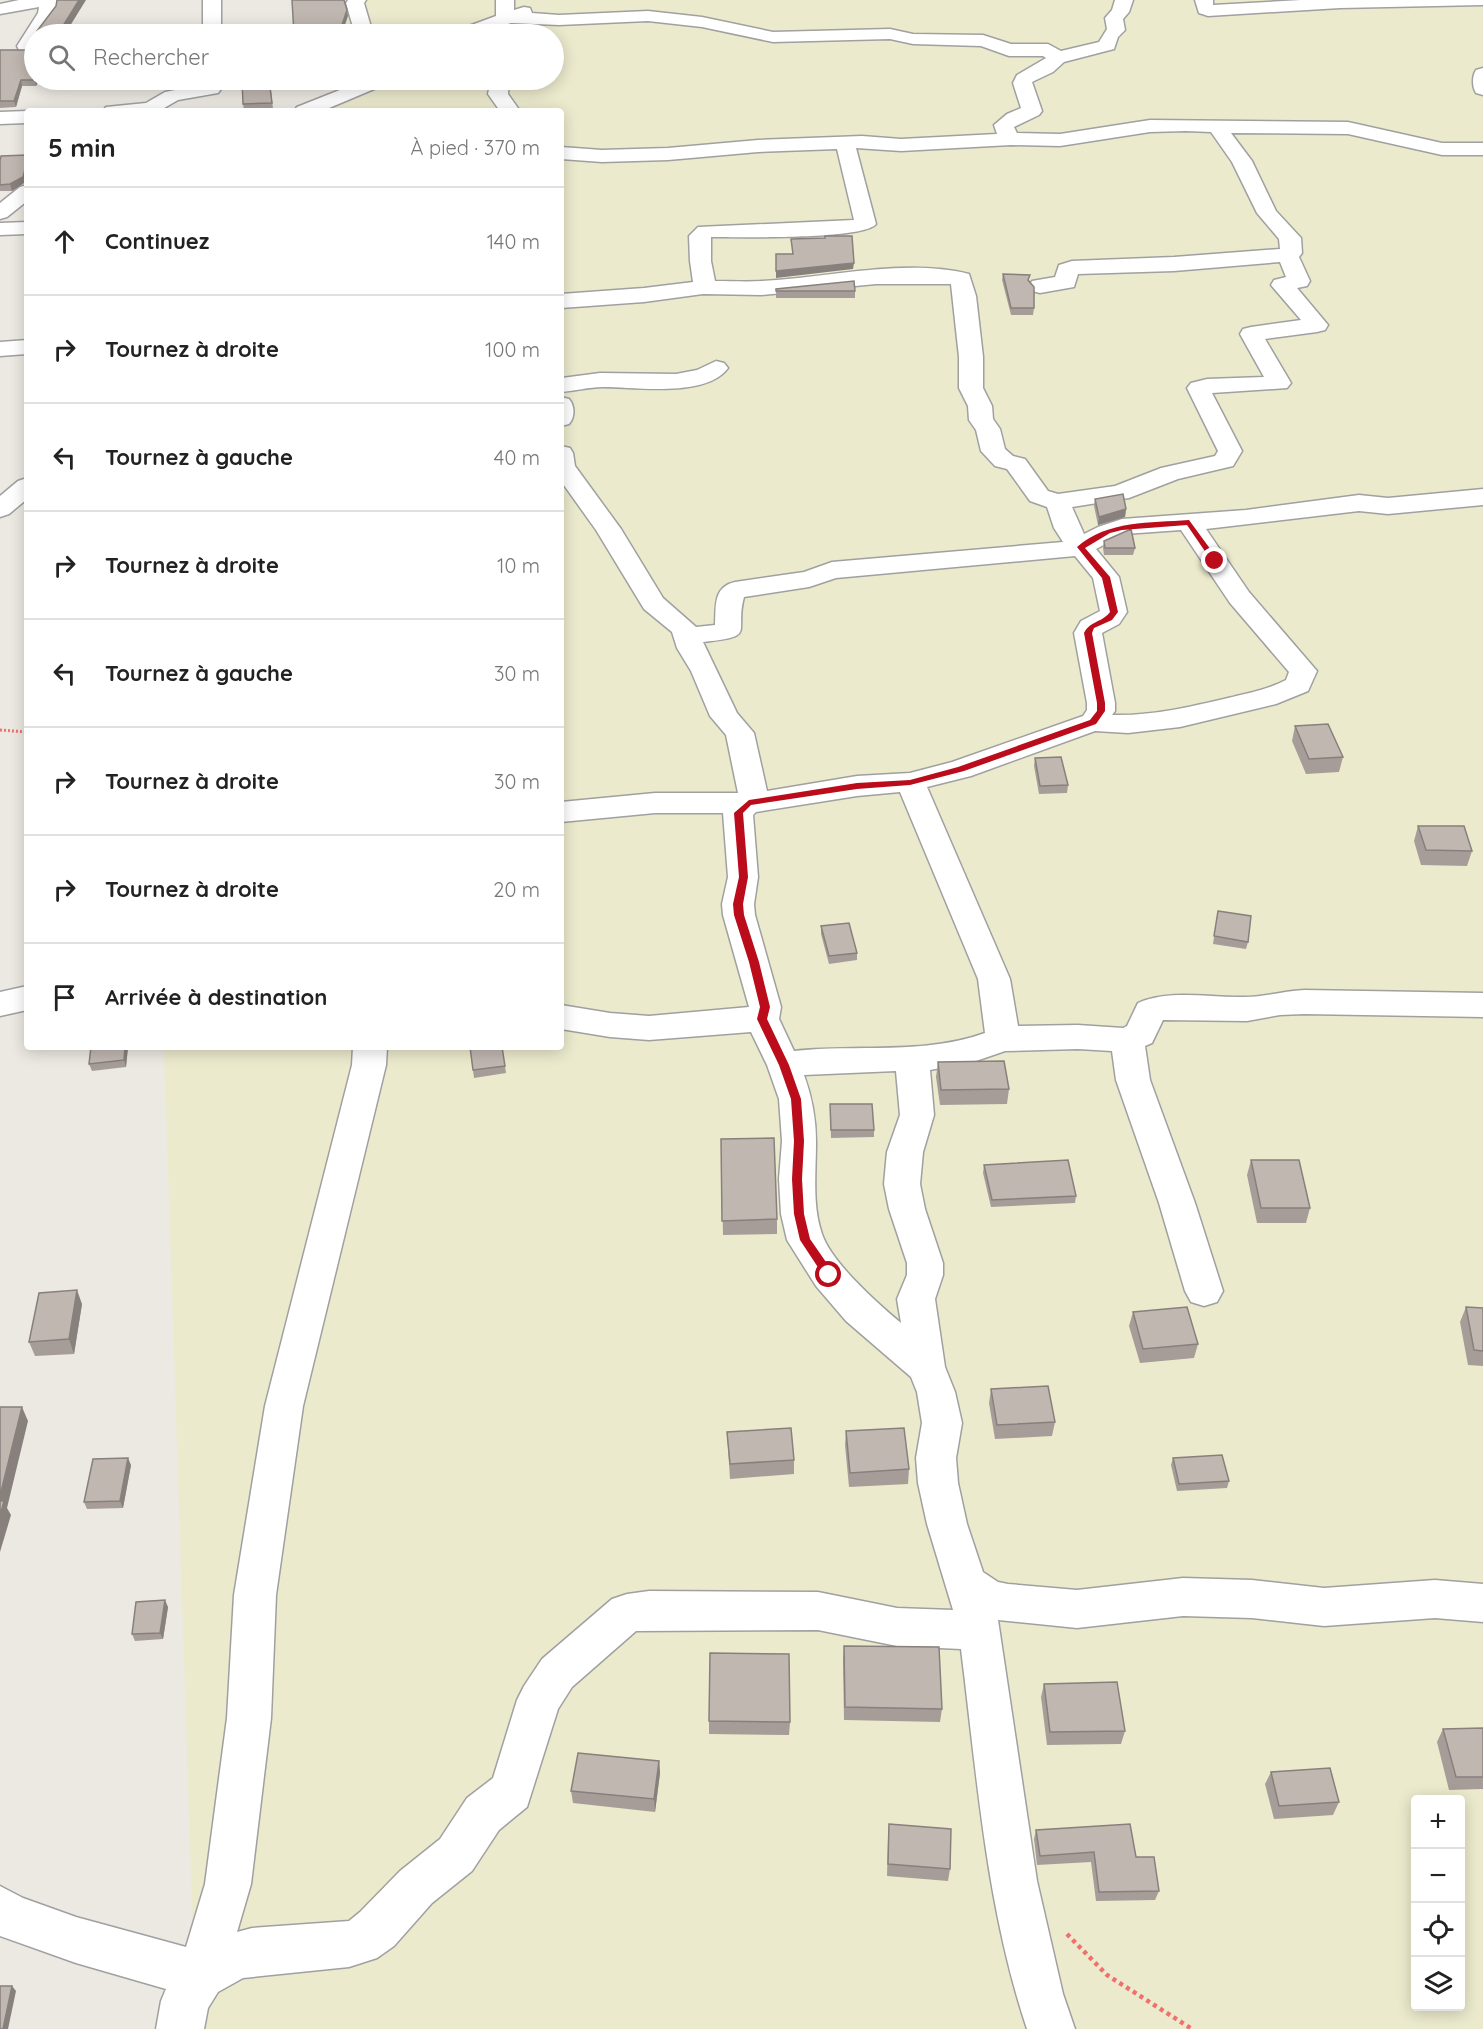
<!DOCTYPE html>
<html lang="fr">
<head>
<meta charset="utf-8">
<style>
  :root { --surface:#fff; --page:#f6f6f6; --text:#222; --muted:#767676; --line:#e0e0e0 }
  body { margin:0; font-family:Quicksand,sans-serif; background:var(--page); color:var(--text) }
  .controls { position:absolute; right:18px; bottom:18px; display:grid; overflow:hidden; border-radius:6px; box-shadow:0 3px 15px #0003 }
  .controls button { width:54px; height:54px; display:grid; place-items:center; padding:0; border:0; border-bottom:2px solid var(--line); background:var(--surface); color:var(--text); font:30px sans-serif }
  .stop { position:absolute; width:18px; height:18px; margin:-14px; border:4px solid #bb0c1b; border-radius:50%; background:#fff }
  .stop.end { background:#bb0c1b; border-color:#fff; box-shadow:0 2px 6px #0008 }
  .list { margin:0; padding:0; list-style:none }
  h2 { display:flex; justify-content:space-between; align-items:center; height:78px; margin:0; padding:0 24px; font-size:26px }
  h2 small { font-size:20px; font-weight:400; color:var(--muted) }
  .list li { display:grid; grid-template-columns:39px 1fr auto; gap:18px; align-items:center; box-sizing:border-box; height:108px; padding:0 24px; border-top:2px solid var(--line) }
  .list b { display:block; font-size:22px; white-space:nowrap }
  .list em { font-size:20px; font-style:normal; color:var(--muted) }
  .icon { flex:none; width:33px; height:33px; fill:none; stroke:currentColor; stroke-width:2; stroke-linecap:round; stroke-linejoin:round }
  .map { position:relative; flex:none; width:1483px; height:2029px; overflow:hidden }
  .search { position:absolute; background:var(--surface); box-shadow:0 3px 15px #0003; left:24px; top:24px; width:540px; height:66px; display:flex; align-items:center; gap:15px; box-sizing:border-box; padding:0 21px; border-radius:33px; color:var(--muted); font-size:22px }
  .panel { position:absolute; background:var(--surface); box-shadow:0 3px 15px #0003; left:24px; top:108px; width:540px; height:942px; border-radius:6px }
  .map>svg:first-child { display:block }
  .farmland { fill:#ebeacd; fill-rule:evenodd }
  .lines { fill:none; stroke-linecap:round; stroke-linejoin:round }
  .minor-casing { stroke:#a0a0a0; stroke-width:3 }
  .path-far1 { stroke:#f1706e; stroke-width:3; stroke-dasharray:2 2; stroke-linecap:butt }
  .path { stroke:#f1706e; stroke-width:4.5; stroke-dasharray:4 4; stroke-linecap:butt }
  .minor { fill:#fff; fill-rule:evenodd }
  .wall { fill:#a69d98 }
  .shaded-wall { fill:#87807c }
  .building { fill:#c1b7b1; stroke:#87807c; stroke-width:1.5 }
  .route { fill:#bb0c1b }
</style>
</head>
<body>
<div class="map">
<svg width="1483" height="2029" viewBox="0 0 1483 2029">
  <rect width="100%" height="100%" fill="#ece8e2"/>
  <!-- farmland -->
  <path class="farmland" d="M 303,0 L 1483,0 L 1483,2029 L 196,2029 L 164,1047 L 561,1047 L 561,111 L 324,111 L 341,80 L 554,80 L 554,34 L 332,34 ZM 1416,1800 L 1460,1800 L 1460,2006 L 1416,2006 Z"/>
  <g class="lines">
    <defs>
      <path id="minor" d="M 19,0 L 57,0 L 56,13 L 42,34 L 34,34 L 33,50 L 19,50 L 17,46 L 38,13 L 39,7 L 0,14 L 0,4 Z
        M 203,0 L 221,0 L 221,34 L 203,34 Z
        M 348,0 L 366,0 L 364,3 L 373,34 L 355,34 L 346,3 Z
        M 496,0 L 514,0 L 514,10 L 524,7 L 530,8 L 532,13 L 559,15 L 648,11 L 702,17 L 773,32 L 890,29 L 913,34 L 983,35 L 1011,44 L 1048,44 L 1061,51 L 1099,42 L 1107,29 L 1105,18 L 1112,10 L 1115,0 L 1133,0 L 1129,12 L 1123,19 L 1125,30 L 1118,37 L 1114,49 L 1064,62 L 1053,72 L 1032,82 L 1042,111 L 1039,115 L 1014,127 L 1017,133 L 1060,134 L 1150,120 L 1348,122 L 1442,143 L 1483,143 L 1483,155 L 1442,155 L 1348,134 L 1231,133 L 1252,161 L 1276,211 L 1301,238 L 1302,253 L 1299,257 L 1310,281 L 1307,286 L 1297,288 L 1328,325 L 1325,330 L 1317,332 L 1265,339 L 1291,383 L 1287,388 L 1212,393 L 1242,451 L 1233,466 L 1178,479 L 1129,498 L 1072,507 L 1084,534 L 1098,527 L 1122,519 L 1246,510 L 1359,495 L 1388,498 L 1483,489 L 1483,505 L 1388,514 L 1359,511 L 1206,529 L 1249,592 L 1317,671 L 1308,691 L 1276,704 L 1180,727 L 1128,733 L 1095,731 L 971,776 L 927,787 L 1010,979 L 1018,1026 L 1078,1025 L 1123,1028 L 1127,1026 L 1138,1003 C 1170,989 1210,998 1244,997 C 1264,997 1284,991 1304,990 L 1483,993 L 1483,1017 L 1304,1014 L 1280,1015 L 1247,1021 L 1163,1020 L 1152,1043 L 1145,1046 L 1150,1080 L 1195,1203 L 1223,1291 L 1217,1302 L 1204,1306 L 1191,1302 L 1185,1291 L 1159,1203 L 1116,1080 L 1112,1051 L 1078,1049 L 1005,1051 L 976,1061 L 930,1070 L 934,1115 L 923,1152 L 920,1184 L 925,1209 L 943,1263 L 943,1275 L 935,1299 L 945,1367 L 955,1392 L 962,1423 L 956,1458 L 958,1483 L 967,1524 L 983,1572 L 998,1582 L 1008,1584 L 1077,1590 L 1183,1578 L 1252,1580 L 1324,1588 L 1435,1580 L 1483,1584 L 1483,1622 L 1435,1618 L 1324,1626 L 1252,1618 L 1183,1616 L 1077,1628 L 998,1620 L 1037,1881 L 1063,1994 L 1075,2029 L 1027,2029 C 986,1907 977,1776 961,1649 L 897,1646 L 818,1630 L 636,1631 L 572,1687 L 558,1709 L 527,1807 L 499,1830 L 472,1871 L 432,1903 L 394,1946 L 377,1958 L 349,1967 L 243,1978 L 218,1992 L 208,2008 L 204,2029 L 156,2029 L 161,2001 L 166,1989 L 76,1963 L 0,1936 L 0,1886 L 23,1898 L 76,1917 L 186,1947 L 205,1884 L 227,1718 L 234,1595 L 265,1406 L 352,1065 L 353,1047 L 387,1047 L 386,1065 L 303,1406 L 276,1595 L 271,1718 L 251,1884 L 237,1932 L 252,1928 L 349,1921 L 360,1912 L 400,1871 L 440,1839 L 467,1798 L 493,1778 L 517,1700 L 524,1686 L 542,1659 L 612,1599 L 627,1594 L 649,1591 L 818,1592 L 897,1608 L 953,1610 L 927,1524 L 918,1483 L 916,1458 L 922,1423 L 917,1392 L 911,1377 L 846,1321 L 816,1286 L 787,1240 L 781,1214 L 779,1179 L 782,1141 L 779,1099 L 767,1065 L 751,1032 L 649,1040 L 610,1037 L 561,1029 L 561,1005 L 610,1013 L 649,1016 L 749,1007 L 723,915 L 722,904 L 728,877 L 723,813 L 655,813 L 561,822 L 561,802 L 655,793 L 738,793 L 726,735 L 710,716 L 691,671 L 677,648 L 672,632 L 644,609 L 596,530 L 561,481 L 561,446 L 570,448 L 573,453 L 575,466 L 621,529 L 663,598 L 696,627 L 715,625 C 716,606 713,587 735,582 L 804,572 L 832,562 L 1063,542 L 1054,528 L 1047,507 L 1030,501 L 1007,469 L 995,466 L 981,451 L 976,430 L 969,420 L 968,406 L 959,388 L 959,357 L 951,284 L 876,284 L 761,295 L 703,294 L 644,302 L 561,308 L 561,294 L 644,288 L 693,282 L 690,261 L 689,236 L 698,227 L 854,220 L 837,149 L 758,152 L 668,160 L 602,162 L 561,159 L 561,147 L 602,150 L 668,148 L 758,140 L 862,136 L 901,139 L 997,134 L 994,125 L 1007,114 L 1021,108 L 1013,83 L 1017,75 L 1046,58 L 1043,56 L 1009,56 L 981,46 L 913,44 L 890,39 L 773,42 L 702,27 L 648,21 L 559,25 L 511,23 L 480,34 L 455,34 L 458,30 L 496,16 ZM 1186,131 L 1211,132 L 1232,162 L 1257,213 L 1279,239 L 1280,249 L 1174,257 L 1072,261 L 1059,265 L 1055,277 L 1032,281 L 1029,286 L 1032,291 L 1040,293 L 1074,287 L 1078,274 L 1174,271 L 1280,262 L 1286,277 L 1274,280 L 1271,285 L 1301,320 L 1251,327 L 1243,329 L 1240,334 L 1264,377 L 1207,379 L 1191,383 L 1187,388 L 1218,451 L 1215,456 L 1161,468 L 1115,486 L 1058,494 L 1048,491 L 1025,459 L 1013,456 L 1005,449 L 1000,429 L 993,419 L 992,406 L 983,388 L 983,357 L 976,296 L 969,274 C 905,258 827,278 762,281 C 746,282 731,281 715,281 L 711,261 L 711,237 C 736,237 864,240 876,224 L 856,148 L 901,151 L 1011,145 L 1060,146 L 1150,132 ZM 1181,530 L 1230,603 L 1289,672 L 1286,680 C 1267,690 1248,693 1228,698 C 1189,707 1152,716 1112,715 L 1115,711 L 1115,703 L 1102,633 L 1119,624 L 1127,612 L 1119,577 L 1096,549 L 1125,534 ZM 1075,556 L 1093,578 L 1100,611 L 1081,621 L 1074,633 L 1087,703 L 1087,710 L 1083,716 L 952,762 L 910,773 L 857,776 L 767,791 L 754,733 L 737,713 L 703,642 C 758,636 734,634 744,597 L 809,587 L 836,578 ZM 900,792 L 978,979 L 985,1033 C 925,1055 857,1044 794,1051 L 779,1019 L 781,1007 L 755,915 L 754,904 L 758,877 L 753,815 L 756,812 L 857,796 ZM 896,1071 L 900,1115 L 887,1152 L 884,1184 L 889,1209 L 907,1263 L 907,1275 L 897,1299 L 901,1323 C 878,1304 831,1262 822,1234 C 812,1205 816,1173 816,1142 C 816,1119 812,1097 804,1075 Z
        M 1195,0 L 1213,0 L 1213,5 L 1301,0 L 1483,0 L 1483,5 L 1340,8 L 1208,16 L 1199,13 Z
        M 1483,68 L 1483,95 L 1476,93 C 1472,87 1472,76 1476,70 Z
        M 365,80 L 388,80 L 386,84 L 322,111 L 294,111 L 297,107 Z
        M 491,80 L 509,80 L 508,94 L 520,111 L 500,111 L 488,94 Z
        M 211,83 L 218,85 L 221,89 L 218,93 L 178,100 L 159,111 L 103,111 L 106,107 L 146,103 L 165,92 Z
        M 27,111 L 27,123 L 0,124 L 0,112 Z
        M 27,185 L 27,201 L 7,217 L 0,219 L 0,203 L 20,187 Z
        M 27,222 L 27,234 L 0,235 L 0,223 Z
        M 27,340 L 27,354 L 0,356 L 0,342 Z
        M 716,361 L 724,363 L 728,368 C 707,398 634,387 603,387 C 589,387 575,391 561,392 L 562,378 L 600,373 L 676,374 L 697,370 Z
        M 561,397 L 569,399 C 575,406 575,417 569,424 L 561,426 Z
        M 27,478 L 27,499 L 9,514 L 0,517 L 0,496 L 18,481 Z
        M 27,986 L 27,1010 L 0,1016 L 0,992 Z"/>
    </defs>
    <!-- minor casing -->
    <use href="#minor" class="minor-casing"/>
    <!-- path-far1 -->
    <path class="path-far1" d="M 0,730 L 27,732"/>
    <!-- path -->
    <path class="path" d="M 1067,1934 L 1107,1975 L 1192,2029"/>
    <!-- minor -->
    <use href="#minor" class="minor"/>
  </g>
  <!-- wall -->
  <path class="wall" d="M 0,50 L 34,80 L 39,80 L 36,86 L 22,86 L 16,107 L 0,108 Z
    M 270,80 L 273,109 L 244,111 L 243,104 Z
    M 27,155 L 27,175 L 24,183 L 12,191 L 0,191 L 0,160 Z
    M 1003,274 L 1029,282 L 1034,308 L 1033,315 L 1011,315 L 1002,280 Z
    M 776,289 L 855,291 L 855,298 L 776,298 Z
    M 1095,499 L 1126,509 L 1125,517 L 1098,525 L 1094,506 Z
    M 1104,541 L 1135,548 L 1133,555 L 1104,555 L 1103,548 Z
    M 1295,726 L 1343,757 L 1339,772 L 1306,774 L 1292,741 Z
    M 1035,758 L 1068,785 L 1067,793 L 1039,794 L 1034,766 Z
    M 1418,826 L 1472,851 L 1467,866 L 1421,865 L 1414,841 Z
    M 1218,911 L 1248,942 L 1246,949 L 1213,944 Z
    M 821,926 L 857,953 L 857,960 L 829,964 L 821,934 Z
    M 128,1047 L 126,1067 L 92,1071 L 89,1064 Z
    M 470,1047 L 505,1066 L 506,1073 L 474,1078 Z
    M 938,1062 L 1009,1089 L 1007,1104 L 940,1105 L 936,1077 Z
    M 830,1104 L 874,1130 L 874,1137 L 831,1138 Z
    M 721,1139 L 777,1219 L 777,1234 L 723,1235 Z
    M 1251,1160 L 1310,1208 L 1306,1223 L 1257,1223 L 1247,1175 Z
    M 984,1165 L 1076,1196 L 1075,1203 L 991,1207 L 983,1173 Z
    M 82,1304 L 74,1354 L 35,1356 L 29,1342 Z
    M 1466,1307 L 1483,1308 L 1483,1366 L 1468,1365 L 1460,1322 Z
    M 1133,1312 L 1198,1344 L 1194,1358 L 1140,1363 L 1129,1326 Z
    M 991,1389 L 1055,1422 L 1052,1436 L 995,1439 L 989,1403 Z
    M 846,1431 L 909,1469 L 908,1484 L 849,1487 L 845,1445 Z
    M 727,1432 L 794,1460 L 794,1474 L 730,1479 Z
    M 1173,1458 L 1229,1481 L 1227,1488 L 1177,1491 L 1171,1465 Z
    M 131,1465 L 123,1508 L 87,1509 L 84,1502 Z
    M 168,1607 L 163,1639 L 135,1641 L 132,1634 Z
    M 844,1646 L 942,1709 L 940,1722 L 844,1720 L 843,1659 Z
    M 1044,1684 L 1125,1731 L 1121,1744 L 1047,1745 L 1041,1697 Z
    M 709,1721 L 790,1722 L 789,1735 L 709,1734 Z
    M 1483,1728 L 1483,1789 L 1449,1790 L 1437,1742 L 1443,1729 Z
    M 659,1761 L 660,1773 L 655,1812 L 573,1803 L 571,1791 Z
    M 1271,1772 L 1339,1802 L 1333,1815 L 1274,1819 L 1265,1784 Z
    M 889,1824 L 950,1869 L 948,1881 L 887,1876 L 888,1836 Z
    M 1036,1830 L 1136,1857 L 1159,1891 L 1155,1900 L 1096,1901 L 1091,1862 L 1037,1865 L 1034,1839 Z"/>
  <!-- shaded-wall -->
  <path class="shaded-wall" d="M 79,0 L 86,0 L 65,34 L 58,34 Z
    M 347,10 L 348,16 L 342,34 L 339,34 Z
    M 21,80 L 22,86 L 16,107 L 14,101 Z
    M 35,80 L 39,80 L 36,86 Z
    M 27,162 L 27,175 L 24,183 L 12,191 L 10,184 Z
    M 854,263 L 853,269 L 776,278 L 776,271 Z
    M 1126,509 L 1125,517 L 1098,525 L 1099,517 Z
    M 125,1047 L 128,1047 L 126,1067 L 124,1060 Z
    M 77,1290 L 82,1304 L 74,1354 L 69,1339 Z
    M 22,1407 L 28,1421 L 7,1508 L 11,1515 L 0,1552 L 0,1496 Z
    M 128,1458 L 131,1465 L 123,1508 L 120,1501 Z
    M 165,1600 L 168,1607 L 163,1639 L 160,1633 Z
    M 659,1761 L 660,1773 L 655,1812 L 654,1799 Z
    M 12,1986 L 16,1991 L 8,2029 L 3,2029 Z"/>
  <!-- building -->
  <path class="building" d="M 57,0 L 79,0 L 58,34 L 42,34 L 37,31 L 56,6 Z
    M 292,0 L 344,0 L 347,10 L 339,34 L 294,34 Z
    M 0,50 L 34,50 L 35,80 L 21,80 L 14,101 L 0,101 Z
    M 242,80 L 269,80 L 272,103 L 243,104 Z
    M 27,155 L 27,162 L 23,177 L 10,184 L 0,185 L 0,160 L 1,156 Z
    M 825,236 L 852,236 L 854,263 L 776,271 L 776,254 L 793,254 L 791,239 L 825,238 Z
    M 1003,274 L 1030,275 L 1028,280 L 1034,287 L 1034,308 L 1011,308 Z
    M 854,281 L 855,291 L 776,291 L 776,289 Z
    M 1123,494 L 1126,509 L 1099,517 L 1095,499 Z
    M 1131,529 L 1135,548 L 1105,548 L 1104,541 Z
    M 1328,724 L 1343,757 L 1309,759 L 1295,726 Z
    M 1061,757 L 1068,785 L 1040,786 L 1035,758 Z
    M 1418,826 L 1464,826 L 1472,851 L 1426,850 Z
    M 1218,911 L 1251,916 L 1248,942 L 1214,936 Z
    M 849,923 L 857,953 L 829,956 L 821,926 Z
    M 91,1047 L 125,1047 L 124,1060 L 89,1064 Z
    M 470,1047 L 502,1047 L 505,1066 L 473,1070 Z
    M 1004,1061 L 1009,1089 L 941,1090 L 938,1062 Z
    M 830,1104 L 872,1104 L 874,1130 L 831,1130 Z
    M 774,1138 L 777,1219 L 722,1221 L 721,1139 Z
    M 1068,1160 L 1076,1196 L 992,1200 L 984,1165 Z
    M 1251,1160 L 1299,1160 L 1310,1208 L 1261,1208 Z
    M 77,1290 L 69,1339 L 29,1342 L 39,1293 Z
    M 1187,1307 L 1198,1344 L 1143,1349 L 1133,1312 Z
    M 1466,1307 L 1483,1308 L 1483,1351 L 1474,1350 Z
    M 1048,1386 L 1055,1422 L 997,1425 L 991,1389 Z
    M 0,1407 L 22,1407 L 0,1496 Z
    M 791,1428 L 794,1460 L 730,1464 L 727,1432 Z
    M 904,1428 L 909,1469 L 850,1473 L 846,1431 Z
    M 1222,1455 L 1229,1481 L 1179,1484 L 1173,1458 Z
    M 128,1458 L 120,1501 L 84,1502 L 93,1459 Z
    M 0,1501 L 4,1501 L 0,1516 Z
    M 165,1600 L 160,1633 L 132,1634 L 136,1602 Z
    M 844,1646 L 939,1647 L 942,1709 L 845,1707 Z
    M 710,1653 L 789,1654 L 790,1722 L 709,1721 Z
    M 1117,1682 L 1125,1731 L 1050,1732 L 1044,1684 Z
    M 1483,1728 L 1483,1777 L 1456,1777 L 1443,1729 Z
    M 578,1753 L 659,1761 L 654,1799 L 571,1791 Z
    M 1330,1768 L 1339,1802 L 1279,1806 L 1271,1772 Z
    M 889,1824 L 951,1829 L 950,1869 L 888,1864 Z
    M 1130,1824 L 1136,1857 L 1154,1857 L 1159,1891 L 1099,1892 L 1094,1852 L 1040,1856 L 1036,1830 Z
    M 0,1986 L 12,1986 L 3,2029 L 0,2029 Z"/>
  <!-- route -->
  <path class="route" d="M 1189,520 L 1219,561 L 1218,563 L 1213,563 L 1187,525 L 1122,530 L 1110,533 L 1085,548 L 1110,577 L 1118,612 L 1112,620 L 1094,628 L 1092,633 L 1105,703 L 1105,711 L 1096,724 L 964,771 L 910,785 L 857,789 L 751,805 L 743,813 L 748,877 L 743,904 L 744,915 L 759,962 L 770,1007 L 767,1019 L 789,1065 L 801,1099 L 804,1141 L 802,1179 L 804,1214 L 810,1239 L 835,1275 L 829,1280 L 825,1278 L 800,1240 L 794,1214 L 792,1179 L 794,1141 L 791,1099 L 779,1065 L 757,1019 L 760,1007 L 749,962 L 734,915 L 733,904 L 739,877 L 734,813 L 749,800 L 857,783 L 910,780 L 958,767 L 1090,720 L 1097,711 L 1097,703 L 1084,633 C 1090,621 1103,622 1110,612 L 1102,578 L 1077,547 C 1108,520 1150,523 1189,520 Z"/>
</svg>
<div class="controls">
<button>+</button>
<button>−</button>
<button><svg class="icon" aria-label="locate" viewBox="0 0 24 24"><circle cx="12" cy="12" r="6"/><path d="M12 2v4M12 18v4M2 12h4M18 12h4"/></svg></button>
<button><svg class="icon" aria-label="layers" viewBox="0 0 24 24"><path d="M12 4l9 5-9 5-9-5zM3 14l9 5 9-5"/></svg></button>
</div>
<div class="stop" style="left:829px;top:1275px"></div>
<div class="stop end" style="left:1215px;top:561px"></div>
<div class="search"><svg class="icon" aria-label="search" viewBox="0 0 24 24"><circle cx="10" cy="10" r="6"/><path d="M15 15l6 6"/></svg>Rechercher</div>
<section class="panel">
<h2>5 min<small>À pied · 370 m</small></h2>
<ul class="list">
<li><svg class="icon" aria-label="ahead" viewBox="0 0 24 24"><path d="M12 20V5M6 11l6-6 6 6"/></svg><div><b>Continuez</b></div><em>140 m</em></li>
<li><svg class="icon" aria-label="right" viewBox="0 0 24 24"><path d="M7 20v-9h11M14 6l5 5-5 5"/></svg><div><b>Tournez à droite</b></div><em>100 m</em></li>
<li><svg class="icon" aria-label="left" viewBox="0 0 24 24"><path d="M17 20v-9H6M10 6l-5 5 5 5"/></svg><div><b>Tournez à gauche</b></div><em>40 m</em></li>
<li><svg class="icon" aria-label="right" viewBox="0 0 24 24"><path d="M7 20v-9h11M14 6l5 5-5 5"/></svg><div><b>Tournez à droite</b></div><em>10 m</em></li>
<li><svg class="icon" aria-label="left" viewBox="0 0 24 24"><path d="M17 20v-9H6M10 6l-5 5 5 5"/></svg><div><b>Tournez à gauche</b></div><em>30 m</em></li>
<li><svg class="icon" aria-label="right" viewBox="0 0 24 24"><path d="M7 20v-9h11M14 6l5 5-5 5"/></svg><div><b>Tournez à droite</b></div><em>30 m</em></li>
<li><svg class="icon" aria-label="right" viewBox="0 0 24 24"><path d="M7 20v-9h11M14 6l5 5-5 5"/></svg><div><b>Tournez à droite</b></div><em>20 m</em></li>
<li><svg class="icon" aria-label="arrive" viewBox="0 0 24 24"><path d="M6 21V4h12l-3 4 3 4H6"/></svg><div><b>Arrivée à destination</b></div></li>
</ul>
</section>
</div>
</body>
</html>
